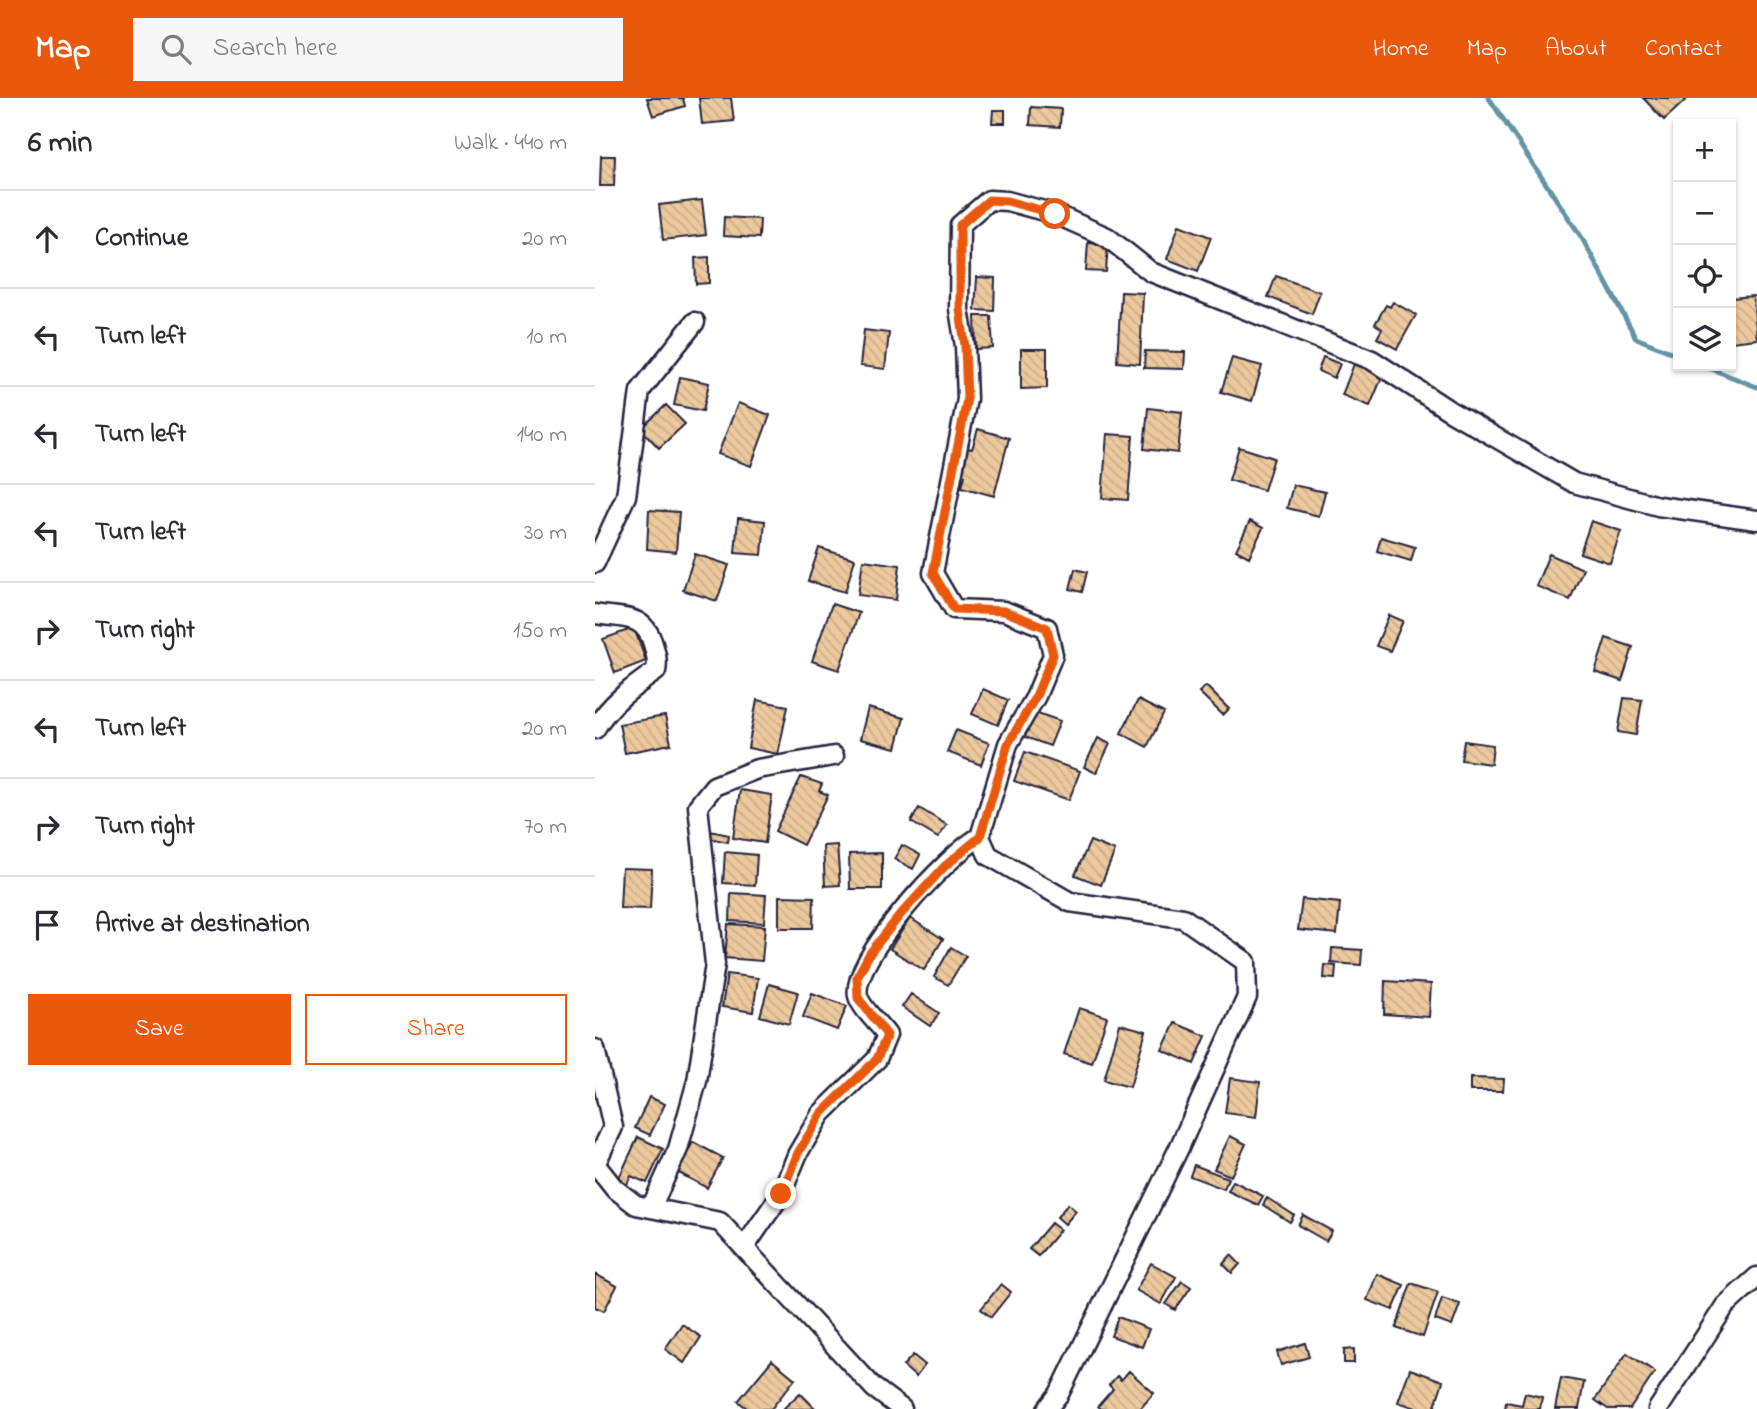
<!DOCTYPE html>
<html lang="en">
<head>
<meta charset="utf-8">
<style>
  :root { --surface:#fff; --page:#f7f7f7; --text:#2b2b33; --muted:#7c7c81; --line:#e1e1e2; --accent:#ea580c }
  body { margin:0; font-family:"Indie Flower",sans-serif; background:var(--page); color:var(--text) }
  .controls { position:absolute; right:21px; top:21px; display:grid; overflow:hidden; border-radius:0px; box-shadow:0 2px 5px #0004 }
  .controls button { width:63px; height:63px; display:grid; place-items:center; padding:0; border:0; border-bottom:2px solid var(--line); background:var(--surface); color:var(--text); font:35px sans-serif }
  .stop { position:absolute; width:21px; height:21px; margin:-16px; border:5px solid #ea580c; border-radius:50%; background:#fff }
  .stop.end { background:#ea580c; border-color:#fff; box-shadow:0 2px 7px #0008 }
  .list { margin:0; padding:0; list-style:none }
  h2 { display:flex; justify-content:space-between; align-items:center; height:91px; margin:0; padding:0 28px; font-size:30px }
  h2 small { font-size:23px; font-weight:400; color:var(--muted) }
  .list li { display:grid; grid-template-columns:46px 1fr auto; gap:21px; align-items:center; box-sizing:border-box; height:98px; padding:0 28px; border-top:2px solid var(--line) }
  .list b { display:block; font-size:26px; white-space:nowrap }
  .list em { font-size:23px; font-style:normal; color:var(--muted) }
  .actions { display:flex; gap:14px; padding:21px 28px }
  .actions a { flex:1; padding:16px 0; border:2px solid var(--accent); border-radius:0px; text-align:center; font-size:24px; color:var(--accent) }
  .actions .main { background:var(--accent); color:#fff }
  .icon { flex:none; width:38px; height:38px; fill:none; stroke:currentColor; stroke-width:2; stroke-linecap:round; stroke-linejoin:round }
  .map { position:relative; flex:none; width:1162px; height:1311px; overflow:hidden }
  header { display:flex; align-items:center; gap:42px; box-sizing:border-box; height:98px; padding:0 35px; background:var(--accent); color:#fff }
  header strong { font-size:33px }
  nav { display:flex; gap:38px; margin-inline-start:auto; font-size:24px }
  .search { width:490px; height:63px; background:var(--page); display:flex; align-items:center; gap:18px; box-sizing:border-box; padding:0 24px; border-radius:0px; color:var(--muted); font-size:26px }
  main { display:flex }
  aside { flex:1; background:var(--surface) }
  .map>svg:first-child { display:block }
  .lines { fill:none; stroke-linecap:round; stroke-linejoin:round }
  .stream { stroke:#6394a4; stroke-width:5 }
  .building { fill:url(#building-back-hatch); stroke:#22223b; stroke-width:2 }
  .minor-casing { stroke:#22223b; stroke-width:23 }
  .minor { stroke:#fff; stroke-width:18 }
  .route { stroke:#ea580c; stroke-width:9 }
</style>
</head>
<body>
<header>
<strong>Map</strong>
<div class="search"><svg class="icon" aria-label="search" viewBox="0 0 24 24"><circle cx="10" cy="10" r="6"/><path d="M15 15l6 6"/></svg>Search here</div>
<nav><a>Home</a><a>Map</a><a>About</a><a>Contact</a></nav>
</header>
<main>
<aside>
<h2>6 min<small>Walk · 440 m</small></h2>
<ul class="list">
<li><svg class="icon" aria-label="ahead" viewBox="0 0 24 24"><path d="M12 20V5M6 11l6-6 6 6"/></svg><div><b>Continue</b></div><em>20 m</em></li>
<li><svg class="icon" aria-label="left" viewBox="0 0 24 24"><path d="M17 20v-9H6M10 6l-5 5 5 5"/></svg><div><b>Turn left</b></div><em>10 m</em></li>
<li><svg class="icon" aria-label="left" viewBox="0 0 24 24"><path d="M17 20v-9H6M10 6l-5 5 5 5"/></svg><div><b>Turn left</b></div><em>140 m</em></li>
<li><svg class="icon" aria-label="left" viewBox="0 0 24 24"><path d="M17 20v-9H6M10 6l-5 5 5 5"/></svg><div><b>Turn left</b></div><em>30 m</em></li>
<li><svg class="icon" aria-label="right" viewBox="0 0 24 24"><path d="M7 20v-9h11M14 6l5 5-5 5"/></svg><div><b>Turn right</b></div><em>150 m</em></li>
<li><svg class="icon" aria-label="left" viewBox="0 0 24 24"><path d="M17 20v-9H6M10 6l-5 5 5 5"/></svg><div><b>Turn left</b></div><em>20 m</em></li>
<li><svg class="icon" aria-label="right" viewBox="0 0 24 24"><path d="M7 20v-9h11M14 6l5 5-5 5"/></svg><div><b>Turn right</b></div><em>70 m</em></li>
<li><svg class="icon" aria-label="arrive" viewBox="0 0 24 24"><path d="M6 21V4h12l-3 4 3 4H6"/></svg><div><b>Arrive at destination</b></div></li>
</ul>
<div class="actions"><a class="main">Save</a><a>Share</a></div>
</aside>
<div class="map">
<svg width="1162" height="1311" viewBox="0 0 1162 1311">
  <defs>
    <pattern id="building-back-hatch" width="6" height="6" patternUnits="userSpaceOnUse" patternTransform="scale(1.75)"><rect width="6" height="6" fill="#edc99e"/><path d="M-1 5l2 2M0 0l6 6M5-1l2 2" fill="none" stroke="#cbac89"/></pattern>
  </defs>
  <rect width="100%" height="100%" fill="#fff"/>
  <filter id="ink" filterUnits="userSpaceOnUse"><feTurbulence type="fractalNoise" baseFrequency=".0143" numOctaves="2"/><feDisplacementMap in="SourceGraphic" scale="14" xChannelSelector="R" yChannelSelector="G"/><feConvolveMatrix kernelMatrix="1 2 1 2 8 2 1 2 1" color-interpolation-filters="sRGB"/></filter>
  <g filter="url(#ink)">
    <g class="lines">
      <!-- stream -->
      <path class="stream" d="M 894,0 L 987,140 L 1041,240 L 1083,257
        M 1109,268 L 1162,289"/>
    </g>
    <!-- building -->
    <path class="building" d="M 52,0 L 88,0 L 90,8 L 58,18 Z
      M 104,0 L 136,0 L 139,23 L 107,26 Z
      M 1048,0 L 1093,0 L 1069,22 Z
      M 436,9 L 466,11 L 465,29 L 435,27 Z
      M 398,12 L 410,12 L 410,25 L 397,25 Z
      M 6,58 L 20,58 L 19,88 L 5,88 Z
      M 107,102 L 111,137 L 68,142 L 64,107 Z
      M 129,119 L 165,121 L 164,140 L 128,138 Z
      M 584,127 L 616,139 L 603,173 L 572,161 Z
      M 493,144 L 513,145 L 511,174 L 491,173 Z
      M 114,159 L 114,185 L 101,186 L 100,160 Z
      M 681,178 L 725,194 L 717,216 L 673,199 Z
      M 382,179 L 400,180 L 399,213 L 380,212 Z
      M 526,194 L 548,195 L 545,266 L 522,264 Z
      M 1158,198 L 1162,241 L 1136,244 L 1136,200 Z
      M 798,204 L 821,217 L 802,251 L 782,240 L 787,231 L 780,226 L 791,207 L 795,209 Z
      M 380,218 L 396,218 L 398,250 L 381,251 Z
      M 269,232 L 294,235 L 290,271 L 265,268 Z
      M 426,251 L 452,251 L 452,290 L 426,291 Z
      M 550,253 L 590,254 L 589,271 L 549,270 Z
      M 728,259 L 745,266 L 739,280 L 723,273 Z
      M 637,260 L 667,268 L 657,303 L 626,294 Z
      M 759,266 L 788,277 L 775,308 L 747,297 Z
      M 85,279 L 114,285 L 108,313 L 79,307 Z
      M 143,305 L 175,317 L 156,368 L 123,356 Z
      M 71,307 L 90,326 L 64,350 L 46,331 Z
      M 553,310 L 587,314 L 583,355 L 549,351 Z
      M 383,331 L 414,340 L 399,398 L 367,389 L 370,377 L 365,376 L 372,350 L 377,351 Z
      M 512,336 L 538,338 L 533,402 L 507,400 Z
      M 644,349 L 679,360 L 669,392 L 634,382 Z
      M 698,387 L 730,394 L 724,418 L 692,410 Z
      M 54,412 L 84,414 L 81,454 L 52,451 Z
      M 143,420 L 170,423 L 167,457 L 140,455 Z
      M 655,423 L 668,430 L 654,459 L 641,452 Z
      M 996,423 L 1026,433 L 1015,465 L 985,455 Z
      M 786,439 L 820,449 L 816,463 L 782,453 Z
      M 224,450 L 260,461 L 250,494 L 213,483 Z
      M 100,456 L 134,467 L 122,503 L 88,492 Z
      M 954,456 L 988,471 L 975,502 L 941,488 Z
      M 268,462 L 305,467 L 301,502 L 263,497 Z
      M 480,471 L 492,474 L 487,494 L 475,491 Z
      M 237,506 L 264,515 L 244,572 L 217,563 Z
      M 794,517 L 808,523 L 795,553 L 781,548 Z
      M 39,530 L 51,563 L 20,575 L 8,541 Z
      M 1011,540 L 1038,549 L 1027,583 L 1000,574 Z
      M 611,588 L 634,611 L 628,617 L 604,594 Z
      M 388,591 L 413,602 L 403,627 L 377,616 Z
      M 1029,600 L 1047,602 L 1041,637 L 1023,634 Z
      M 162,602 L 193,608 L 183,656 L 153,650 Z
      M 543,602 L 569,615 L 552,649 L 526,635 Z
      M 273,610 L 309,620 L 301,650 L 265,641 Z
      M 440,614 L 465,623 L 455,648 L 430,639 Z
      M 70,618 L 76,646 L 30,655 L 24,626 Z
      M 361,632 L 394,645 L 386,667 L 352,654 Z
      M 503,640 L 515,646 L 501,675 L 489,669 Z
      M 869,643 L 898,647 L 896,666 L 866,662 Z
      M 430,654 L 485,673 L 474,702 L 419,683 Z
      M 206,679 L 227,686 L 224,693 L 233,697 L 208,747 L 180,733 Z
      M 145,692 L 177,697 L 170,745 L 138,740 Z
      M 324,710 L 352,727 L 343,740 L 316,724 Z
      M 115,733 L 134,737 L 133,744 L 113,740 Z
      M 495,743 L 520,753 L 506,787 L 480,777 Z
      M 242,747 L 245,787 L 230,788 L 228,748 Z
      M 307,747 L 325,757 L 318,771 L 299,761 Z
      M 130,754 L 162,757 L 160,787 L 128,785 Z
      M 287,755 L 287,791 L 255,791 L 254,756 Z
      M 27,770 L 57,771 L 55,811 L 25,810 Z
      M 136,795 L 171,797 L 169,825 L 135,823 Z
      M 184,798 L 219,799 L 218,830 L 184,830 Z
      M 707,801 L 745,805 L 742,836 L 703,832 Z
      M 315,820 L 348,841 L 329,872 L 295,851 Z
      M 133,826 L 170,828 L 167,863 L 130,860 Z
      M 356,849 L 371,858 L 353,887 L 339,879 Z
      M 737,850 L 767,852 L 766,867 L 736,865 Z
      M 730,867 L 741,868 L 740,881 L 729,880 Z
      M 132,876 L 163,880 L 158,914 L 127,909 Z
      M 790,883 L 836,886 L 834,919 L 789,916 Z
      M 174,886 L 203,894 L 194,926 L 165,918 Z
      M 217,895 L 252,908 L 242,932 L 208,919 Z
      M 316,896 L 344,915 L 335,928 L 307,909 Z
      M 484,910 L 512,919 L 497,965 L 469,956 Z
      M 580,925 L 611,938 L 599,966 L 567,952 Z
      M 525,926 L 551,933 L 535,989 L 509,982 Z
      M 635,980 L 665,984 L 661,1019 L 630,1015 Z
      M 875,980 L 909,981 L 908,993 L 875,993 Z
      M 54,999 L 70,1006 L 55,1037 L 40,1030 Z
      M 635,1038 L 651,1046 L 636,1078 L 619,1071 Z
      M 43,1039 L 68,1051 L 52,1085 L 36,1078 L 31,1088 L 22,1084 Z
      M 98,1044 L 128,1060 L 112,1090 L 82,1074 Z
      M 599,1067 L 633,1080 L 629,1091 L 595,1078 Z
      M 638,1083 L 668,1098 L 663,1107 L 633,1093 Z
      M 672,1100 L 699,1117 L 695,1124 L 668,1107 Z
      M 473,1106 L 481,1113 L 470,1126 L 462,1119 Z
      M 708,1117 L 737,1133 L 731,1143 L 703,1127 Z
      M 456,1125 L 465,1132 L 443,1158 L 434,1151 Z
      M 636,1157 L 645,1166 L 637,1175 L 628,1166 Z
      M 556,1165 L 581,1179 L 566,1206 L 541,1192 Z
      M 0,1176 L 22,1188 L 9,1213 L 0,1209 Z
      M 782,1176 L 809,1187 L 798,1212 L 772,1202 Z
      M 587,1183 L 596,1189 L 580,1212 L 571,1206 Z
      M 816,1185 L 843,1194 L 828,1239 L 801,1230 Z
      M 406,1186 L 416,1194 L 396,1219 L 386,1211 Z
      M 847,1200 L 865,1206 L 857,1228 L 840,1222 Z
      M 523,1219 L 554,1231 L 547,1249 L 516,1238 Z
      M 87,1226 L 106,1239 L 89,1265 L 70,1251 Z
      M 710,1245 L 714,1259 L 686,1267 L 682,1254 Z
      M 759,1251 L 759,1265 L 749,1265 L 749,1252 Z
      M 1032,1255 L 1060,1274 L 1035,1311 L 1013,1311 L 1000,1302 Z
      M 318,1257 L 330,1267 L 321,1279 L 308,1268 Z
      M 177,1262 L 200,1281 L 176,1311 L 153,1311 L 143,1303 Z
      M 815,1271 L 848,1283 L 839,1311 L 824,1311 L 803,1304 Z
      M 534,1273 L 559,1295 L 545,1311 L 506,1311 L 503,1308 L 518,1291 L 514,1287 L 522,1278 L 526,1282 Z
      M 966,1280 L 989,1284 L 984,1311 L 960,1311 Z
      M 205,1295 L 221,1311 L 188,1311 Z
      M 930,1295 L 947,1299 L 945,1311 L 910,1311 L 911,1304 L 927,1307 Z"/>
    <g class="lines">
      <defs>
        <path id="minor" d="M 0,465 L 31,398 L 45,293 L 100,224
          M 0,516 C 28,521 49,515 58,546 C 61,556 63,563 61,573 C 38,589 14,606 0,631
          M 0,951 L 18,1029 L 0,1067
          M 0,1066 L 19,1090 L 41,1107 L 125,1124 L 279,1290 L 307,1311
          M 56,1110 L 83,1051 L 102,983 L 120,866 L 103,708 L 119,688 L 162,671 L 239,658
          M 149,1150 L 186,1096 L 203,1055 L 226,1016 L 282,961 L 292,937 C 284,926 266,910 263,898 C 255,862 353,756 385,739
          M 452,1311 L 464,1296 L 584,1050 L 652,899 L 651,864 L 588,820 L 475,804 L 393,757 L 385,739 L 413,646 L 441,598 L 458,557 L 452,530 L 409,513 L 359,511 L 338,475 L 372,301 L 370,248 L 364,211 L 365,127 L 394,102 L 412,103 L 460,116 L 512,139 L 556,174 L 777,262 L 855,313 L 979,385 L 1063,408 L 1162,422
          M 1063,1311 L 1130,1208 L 1162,1179"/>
      </defs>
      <!-- minor casing -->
      <use href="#minor" class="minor-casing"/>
      <!-- minor -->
      <use href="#minor" class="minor"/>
    </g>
  </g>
  <g class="lines" filter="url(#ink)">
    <!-- route -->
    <path class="route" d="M 186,1096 L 203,1055 L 226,1016 L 282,961 L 292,937 L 263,900 L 262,879 L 275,855 L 306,816 L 349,769 L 385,739 L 413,646 L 441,598 L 458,557 L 452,530 L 409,513 L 359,511 L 338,475 L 372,301 L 370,248 L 365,211 L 365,127 L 394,102 L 412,103 L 460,116"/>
  </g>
</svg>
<div class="controls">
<button>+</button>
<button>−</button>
<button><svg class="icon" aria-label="locate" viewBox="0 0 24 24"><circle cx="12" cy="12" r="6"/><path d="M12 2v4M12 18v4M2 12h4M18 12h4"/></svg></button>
<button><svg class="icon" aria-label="layers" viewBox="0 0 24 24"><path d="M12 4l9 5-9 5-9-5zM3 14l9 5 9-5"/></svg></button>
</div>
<div class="stop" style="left:460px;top:116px"></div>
<div class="stop end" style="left:186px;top:1096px"></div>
</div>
</main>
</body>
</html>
